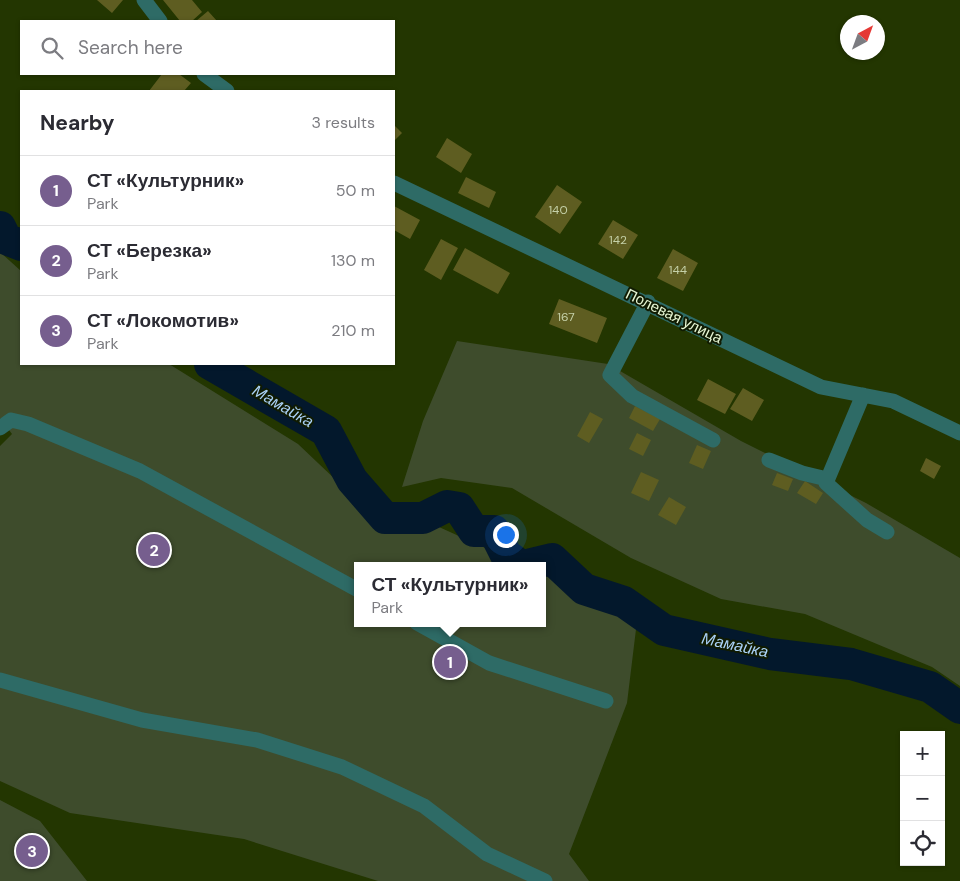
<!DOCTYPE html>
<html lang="en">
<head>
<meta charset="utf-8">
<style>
  :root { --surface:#fff; --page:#f2f2f3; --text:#2b2b33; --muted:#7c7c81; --line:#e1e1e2; --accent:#765e8e }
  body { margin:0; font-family:"DM Sans",sans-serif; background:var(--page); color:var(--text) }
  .controls { position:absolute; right:15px; bottom:15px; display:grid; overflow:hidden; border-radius:0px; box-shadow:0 1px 4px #0004 }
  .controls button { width:45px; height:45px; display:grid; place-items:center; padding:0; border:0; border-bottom:1px solid var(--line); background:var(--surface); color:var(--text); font:25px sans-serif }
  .compass { position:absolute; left:840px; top:15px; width:45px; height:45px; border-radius:50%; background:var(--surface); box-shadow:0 1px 4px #0004; rotate:41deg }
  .you { position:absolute; left:505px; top:534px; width:18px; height:18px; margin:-12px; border:4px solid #fff; border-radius:50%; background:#1a73e8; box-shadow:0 0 0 8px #1a73e833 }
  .badge { display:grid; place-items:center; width:32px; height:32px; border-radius:50%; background:var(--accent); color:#fff; font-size:16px; font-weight:700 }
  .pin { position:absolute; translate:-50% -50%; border:2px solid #fff; box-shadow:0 1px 5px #0006 }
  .popup { position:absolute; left:354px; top:562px; width:192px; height:65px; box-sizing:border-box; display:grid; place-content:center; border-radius:0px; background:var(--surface); filter:drop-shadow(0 1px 4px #0005); font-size:16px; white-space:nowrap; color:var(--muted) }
  .popup b { font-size:19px; color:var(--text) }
  .popup::after { content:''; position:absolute; left:50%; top:100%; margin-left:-10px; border:10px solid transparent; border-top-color:var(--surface) }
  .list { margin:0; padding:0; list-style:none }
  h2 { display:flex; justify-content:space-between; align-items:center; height:65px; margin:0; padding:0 20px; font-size:21px }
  h2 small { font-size:16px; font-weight:400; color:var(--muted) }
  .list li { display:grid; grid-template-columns:32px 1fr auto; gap:15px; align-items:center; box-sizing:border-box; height:70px; padding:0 20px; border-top:1px solid var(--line) }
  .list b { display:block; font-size:19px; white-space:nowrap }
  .list p { margin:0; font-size:16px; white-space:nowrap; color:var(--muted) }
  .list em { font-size:16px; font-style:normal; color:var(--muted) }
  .icon { flex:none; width:28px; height:28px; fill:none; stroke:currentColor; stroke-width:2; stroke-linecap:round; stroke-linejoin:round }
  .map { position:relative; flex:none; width:960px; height:881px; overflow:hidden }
  .search { position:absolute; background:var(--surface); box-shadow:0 1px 4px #0004; left:20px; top:20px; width:375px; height:55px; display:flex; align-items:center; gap:12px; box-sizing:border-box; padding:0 18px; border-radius:0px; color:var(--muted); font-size:19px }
  .panel { position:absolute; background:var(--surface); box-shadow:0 1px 4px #0004; left:20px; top:90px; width:375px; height:275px; border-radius:0px }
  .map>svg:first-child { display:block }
  .green { fill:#3e4c2c }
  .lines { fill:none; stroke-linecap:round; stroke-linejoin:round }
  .river { stroke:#03182c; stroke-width:32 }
  .building { fill:#5e5d21 }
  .minor { stroke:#2e6b66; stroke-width:15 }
  .labels { text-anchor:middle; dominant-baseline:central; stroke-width:4; stroke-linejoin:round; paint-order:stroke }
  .number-label { font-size:12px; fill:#c5d0a8 }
  .street-label { font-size:15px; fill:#e7f7d5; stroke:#101b02 }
  .water-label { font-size:16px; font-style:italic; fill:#abd2f7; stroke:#101b02 }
</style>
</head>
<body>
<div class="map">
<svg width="960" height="881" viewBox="0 0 960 881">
  <rect width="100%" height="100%" fill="#233601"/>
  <!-- green -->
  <path class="green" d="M 0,252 L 21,271 L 21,364 L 169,364 L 298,444 L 378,520 L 439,527 L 525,566 L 358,566 L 358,623 L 542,623 L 543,574 L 637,621 L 627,703 L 569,854 L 589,881 L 378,881 L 244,839 L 70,813 L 0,781 L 0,446 L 12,434 L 0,418 Z
    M 457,341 L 608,364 L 741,441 L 866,503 L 960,558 L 960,686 L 932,667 L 805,614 L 721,599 L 631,558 L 512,488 L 441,478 L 402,487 L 423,421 Z
    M 0,800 L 40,821 L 87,881 L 0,881 Z"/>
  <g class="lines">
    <!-- river -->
    <path class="river" d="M 0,227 L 6,239 L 21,245
      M 210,364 L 326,431 L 352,480 L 385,518 L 423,518 L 447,506 L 459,508 L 474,531 L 494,531 L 506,555 L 521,566
      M 523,566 L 552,559 L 584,589 L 624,602 L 664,630 L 770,654 L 851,664 L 930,687 L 960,708"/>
  </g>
  <!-- building -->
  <path class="building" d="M 97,0 L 123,0 L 112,13 Z
    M 163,0 L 192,0 L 202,12 L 192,21 L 180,21 Z
    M 208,11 L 217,21 L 196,21 Z
    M 162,74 L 179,74 L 191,83 L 184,91 L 149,91 Z
    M 394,125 L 402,133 L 394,141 Z
    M 447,138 L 472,154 L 461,173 L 436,157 Z
    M 466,177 L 496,192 L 489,208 L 458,193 Z
    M 557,185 L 582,202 L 560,234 L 535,217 Z
    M 394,206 L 420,220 L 410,239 L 394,230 Z
    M 613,220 L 638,235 L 623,259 L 598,244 Z
    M 441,239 L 458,248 L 441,280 L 424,270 Z
    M 465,248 L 510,273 L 498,294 L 453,270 Z
    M 673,249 L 698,263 L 683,291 L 657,278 Z
    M 559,299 L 607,318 L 597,343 L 549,324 Z
    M 708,379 L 736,394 L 725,414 L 697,400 Z
    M 743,388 L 764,400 L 752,421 L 730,409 Z
    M 635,406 L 660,419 L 653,431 L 629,418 Z
    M 590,412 L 603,419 L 589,443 L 577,436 Z
    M 637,433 L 651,440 L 643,456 L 629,449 Z
    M 697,445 L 711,451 L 703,469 L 689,463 Z
    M 926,458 L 941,466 L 934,479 L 920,471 Z
    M 641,472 L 659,480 L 649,501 L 631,493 Z
    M 777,473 L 793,479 L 788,491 L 772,485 Z
    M 805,481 L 823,493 L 816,504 L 797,493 Z
    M 669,497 L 686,507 L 676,525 L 658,515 Z"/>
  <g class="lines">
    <!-- minor -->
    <path class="minor" d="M 144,0 L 160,21
      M 204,74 L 227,91
      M 394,183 L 821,387 L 893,401 L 960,433
      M 648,302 L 610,375 L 632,396 L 713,440
      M 863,395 L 826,483 L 867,520 L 887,532
      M 0,428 L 11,420 L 28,424 L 140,471 L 358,590
      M 769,460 L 802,473 L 827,479
      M 417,623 L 489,663 L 606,701
      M 0,680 L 142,720 L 257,740 L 342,767 L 424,806 L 487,854 L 545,881"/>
  </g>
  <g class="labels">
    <!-- number labels -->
    <g class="number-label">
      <text x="558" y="210">140</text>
      <text x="618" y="240">142</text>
      <text x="678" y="270">144</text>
      <text x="566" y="317">167</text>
    </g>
    <!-- street labels -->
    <g class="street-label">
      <text transform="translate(674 316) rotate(26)">Полевая улица</text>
    </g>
    <!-- water labels -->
    <g class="water-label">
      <text transform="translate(283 406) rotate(30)">Мамайка</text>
      <text transform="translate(735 645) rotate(12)">Мамайка</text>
    </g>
  </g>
</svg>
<div class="controls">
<button>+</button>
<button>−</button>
<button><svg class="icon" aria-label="locate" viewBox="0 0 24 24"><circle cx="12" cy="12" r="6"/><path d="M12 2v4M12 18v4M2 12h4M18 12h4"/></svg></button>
</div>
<svg class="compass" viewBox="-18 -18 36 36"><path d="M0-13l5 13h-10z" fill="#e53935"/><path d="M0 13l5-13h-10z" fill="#7c7c81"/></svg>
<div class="you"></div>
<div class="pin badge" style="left:450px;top:662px">1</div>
<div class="popup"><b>СТ «Культурник»</b>Park</div>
<div class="pin badge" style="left:154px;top:550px">2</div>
<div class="pin badge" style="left:32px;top:851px">3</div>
<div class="search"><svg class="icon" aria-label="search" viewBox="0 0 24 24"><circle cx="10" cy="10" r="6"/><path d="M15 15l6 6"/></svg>Search here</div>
<section class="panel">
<h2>Nearby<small>3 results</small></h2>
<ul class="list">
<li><span class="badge">1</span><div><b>СТ «Культурник»</b><p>Park</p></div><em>50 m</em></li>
<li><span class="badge">2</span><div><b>СТ «Березка»</b><p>Park</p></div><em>130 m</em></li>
<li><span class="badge">3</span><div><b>СТ «Локомотив»</b><p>Park</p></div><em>210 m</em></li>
</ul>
</section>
</div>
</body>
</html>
